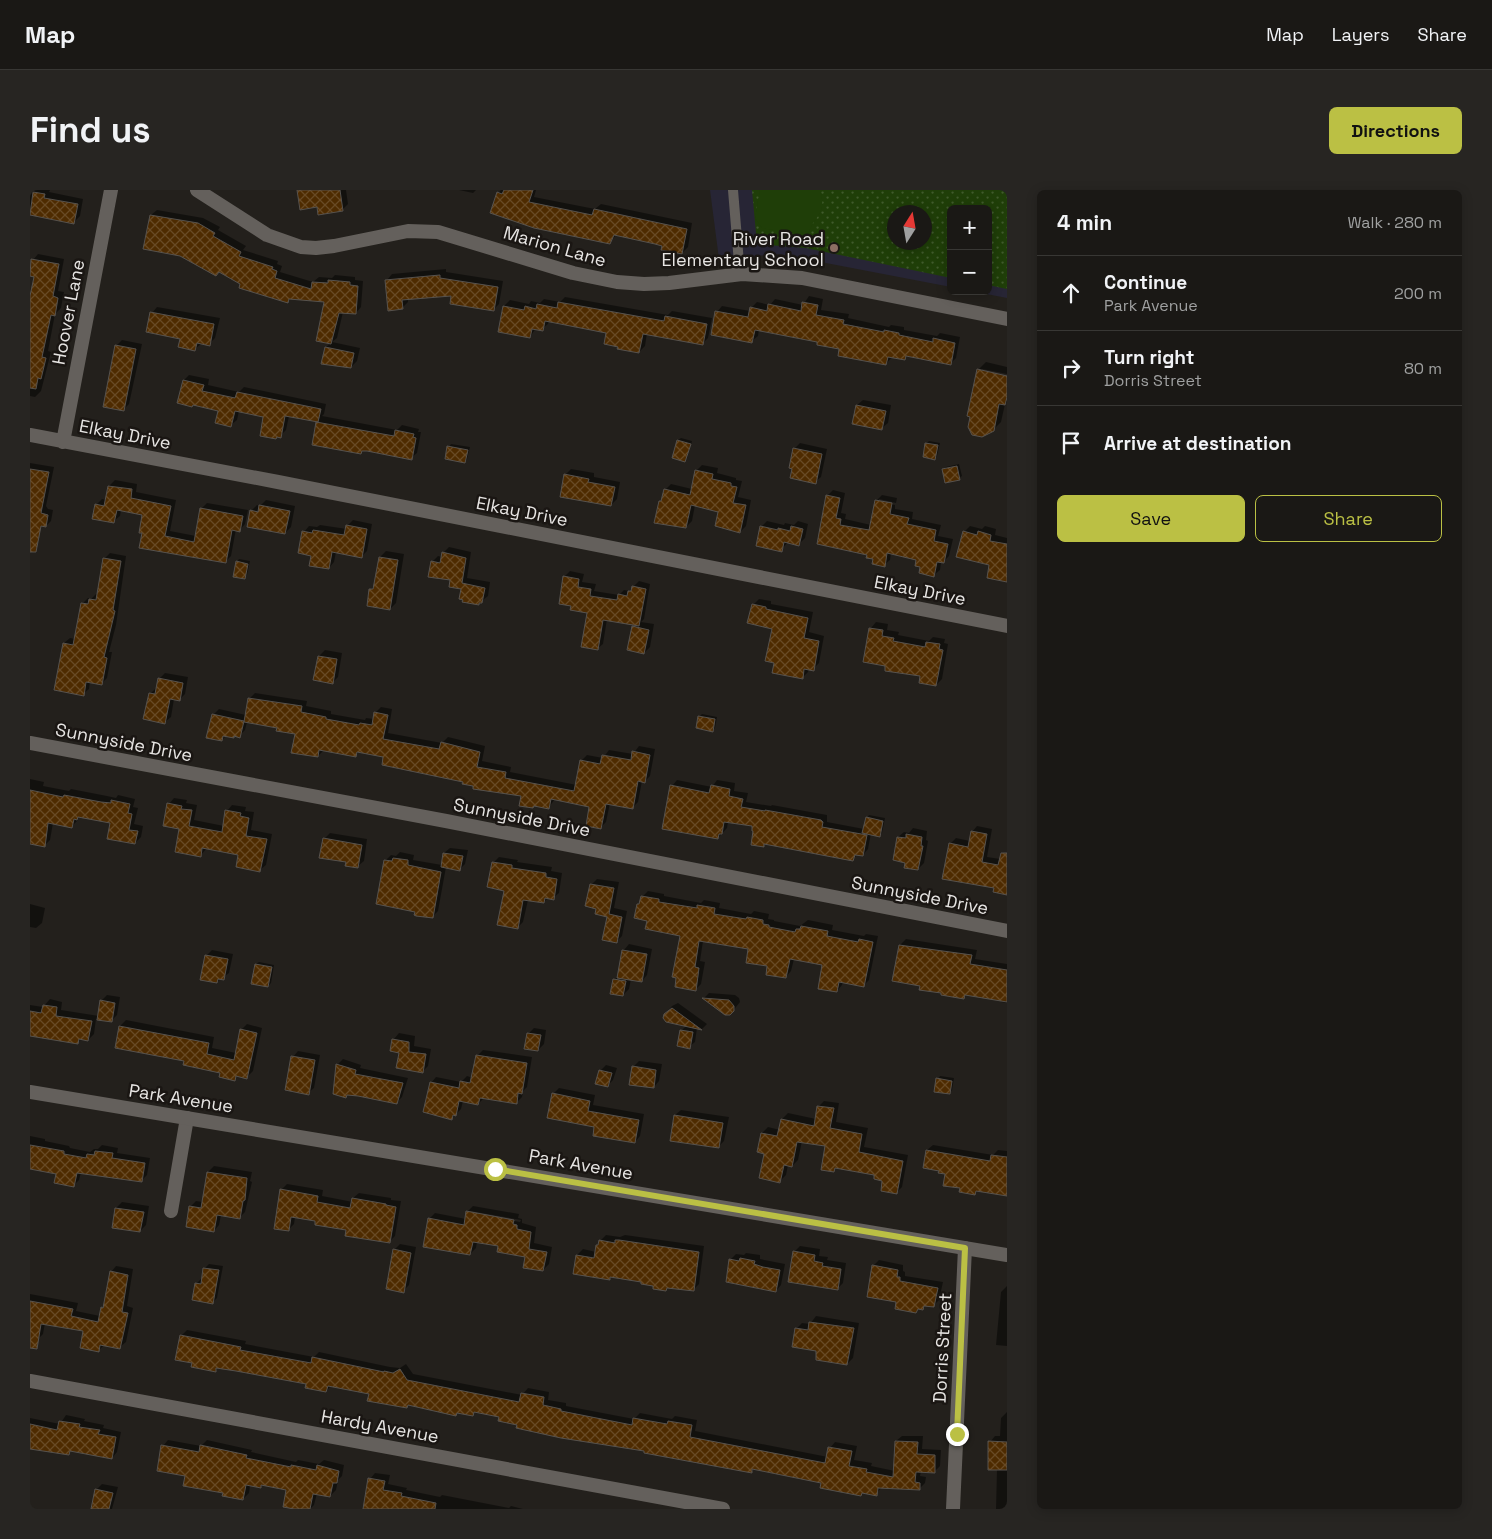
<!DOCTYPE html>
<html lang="en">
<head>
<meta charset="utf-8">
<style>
  :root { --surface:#1a1815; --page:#272522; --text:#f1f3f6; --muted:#9fa0a0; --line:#383734; --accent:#bbc044 }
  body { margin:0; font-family:"Space Grotesk",sans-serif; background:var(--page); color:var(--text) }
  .controls { position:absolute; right:15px; top:15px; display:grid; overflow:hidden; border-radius:8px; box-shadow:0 2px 12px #0003 }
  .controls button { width:45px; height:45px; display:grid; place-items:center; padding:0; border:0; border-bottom:1px solid var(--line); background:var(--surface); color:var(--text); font:25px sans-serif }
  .compass { position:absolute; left:857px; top:15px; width:45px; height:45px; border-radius:50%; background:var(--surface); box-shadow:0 2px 12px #0003; rotate:11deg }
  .stop { position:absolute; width:15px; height:15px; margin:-11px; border:4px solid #bbc044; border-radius:50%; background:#fff }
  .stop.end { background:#bbc044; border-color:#fff; box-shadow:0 1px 5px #0008 }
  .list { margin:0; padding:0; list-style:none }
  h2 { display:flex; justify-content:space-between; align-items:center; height:65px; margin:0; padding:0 20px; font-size:21px }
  h2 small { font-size:16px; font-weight:400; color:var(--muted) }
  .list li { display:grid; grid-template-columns:32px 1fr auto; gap:15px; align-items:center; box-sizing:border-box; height:75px; padding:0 20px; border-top:1px solid var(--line) }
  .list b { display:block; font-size:19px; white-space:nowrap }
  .list p { margin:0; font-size:16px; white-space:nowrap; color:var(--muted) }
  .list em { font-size:16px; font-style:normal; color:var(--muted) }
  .actions { display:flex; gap:10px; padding:15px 20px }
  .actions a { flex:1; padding:11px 0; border:1px solid var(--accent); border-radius:8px; text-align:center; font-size:18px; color:var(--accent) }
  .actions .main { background:var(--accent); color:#111 }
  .icon { flex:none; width:28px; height:28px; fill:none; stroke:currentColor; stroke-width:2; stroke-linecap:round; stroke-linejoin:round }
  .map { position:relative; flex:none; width:977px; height:1319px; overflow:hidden; border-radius:8px }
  header { display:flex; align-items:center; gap:30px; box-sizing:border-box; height:70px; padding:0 25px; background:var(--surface); border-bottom:1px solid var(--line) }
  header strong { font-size:24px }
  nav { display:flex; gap:28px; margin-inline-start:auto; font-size:18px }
  .intro { display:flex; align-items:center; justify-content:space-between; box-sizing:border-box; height:120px; padding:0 30px }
  h1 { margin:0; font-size:35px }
  .button { padding:12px 22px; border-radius:8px; background:var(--accent); color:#111; font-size:18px; font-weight:700 }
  main { display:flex; gap:30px; padding:0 30px }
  aside { flex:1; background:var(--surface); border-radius:8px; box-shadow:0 2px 12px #0003 }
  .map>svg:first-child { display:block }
  .education { fill:#272535; fill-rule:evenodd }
  .green { fill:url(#green-dots); fill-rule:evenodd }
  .pitch { fill:#1f3e08 }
  .shadow { fill:#0007; fill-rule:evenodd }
  .building { fill:url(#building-cross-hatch); stroke:#56524e }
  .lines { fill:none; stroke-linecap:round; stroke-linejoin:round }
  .service { stroke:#64605c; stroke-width:10 }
  .minor { stroke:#64605c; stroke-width:14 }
  .tertiary { stroke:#64605c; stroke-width:14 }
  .route { stroke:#bbc044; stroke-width:6 }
  .education-dot { fill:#8d6e63; stroke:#1a1613; stroke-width:2 }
  .labels { text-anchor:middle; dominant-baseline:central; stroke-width:5; stroke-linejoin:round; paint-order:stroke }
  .poi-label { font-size:18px; fill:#e7e5e3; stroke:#1a1613; text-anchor:end }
  .street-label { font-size:18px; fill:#e7e5e3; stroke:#1a1613 }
</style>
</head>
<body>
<header>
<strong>Map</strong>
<nav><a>Map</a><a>Layers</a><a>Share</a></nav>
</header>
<div class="intro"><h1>Find us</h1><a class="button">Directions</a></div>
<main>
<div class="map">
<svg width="977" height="1319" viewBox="0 0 977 1319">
  <defs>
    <pattern id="green-dots" width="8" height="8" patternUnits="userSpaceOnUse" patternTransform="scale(1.25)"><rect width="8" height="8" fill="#1f3e08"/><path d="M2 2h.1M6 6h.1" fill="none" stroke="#405a2c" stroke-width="1.8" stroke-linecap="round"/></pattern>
    <pattern id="building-cross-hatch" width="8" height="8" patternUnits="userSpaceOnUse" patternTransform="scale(1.25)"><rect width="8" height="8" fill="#4e2b00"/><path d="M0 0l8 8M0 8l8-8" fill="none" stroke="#684a25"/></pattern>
  </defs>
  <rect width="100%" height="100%" fill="#23201c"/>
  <!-- education -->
  <path class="education" d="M 680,0 L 977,0 L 977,108 L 941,101 L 958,101 L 958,19 L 921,19 L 921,97 L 749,64 L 689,69 ZM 864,22 L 894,22 L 894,52 L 864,52 Z"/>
  <!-- green -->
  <path class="green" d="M 722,0 L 977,0 L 977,99 L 958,95 L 958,19 L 921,19 L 921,88 L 776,58 L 727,54 ZM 864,22 L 894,22 L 894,52 L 864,52 Z"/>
  <!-- pitch -->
  <path class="pitch" d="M 730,0 L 790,0 C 798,26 782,26 778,46 L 732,38 L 725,28 Z"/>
  <!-- shadow -->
  <path class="shadow" d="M 0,0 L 20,0 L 19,2 L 53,9 L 50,26 L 44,32 L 0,24 Z
    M 268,0 L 316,0 L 318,14 L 312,20 L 288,16 Z
    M 429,0 L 446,0 L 443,3 Z
    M 471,0 L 506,0 L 504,7 L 565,19 L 571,14 L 662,33 L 658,57 L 652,63 L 634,55 L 587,44 L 580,52 L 468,3 Z
    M 127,20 L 173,28 L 190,37 L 188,40 L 216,56 L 213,60 L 248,71 L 247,74 L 252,76 L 250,82 L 283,92 L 289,87 L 302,88 L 305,85 L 325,87 L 325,90 L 333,91 L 331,117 L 326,123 L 313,122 L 307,148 L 302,152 L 330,158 L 327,171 L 321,177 L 293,173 L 296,157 L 301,153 L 296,111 L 261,108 L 258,112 L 211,93 L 190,81 L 151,65 L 115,58 L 121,25 Z
    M 8,64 L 34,69 L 28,101 L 34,102 L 31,118 L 25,124 L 18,161 L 21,162 L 11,201 L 5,207 L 0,206 L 0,113 L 5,86 L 0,84 L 3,70 Z
    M 416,79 L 416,82 L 473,91 L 469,114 L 463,120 L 423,105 L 378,109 L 378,112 L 372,118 L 357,90 L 362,84 Z
    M 779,106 L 793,109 L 791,120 L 819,124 L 818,128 L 859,137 L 861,135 L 874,137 L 874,140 L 907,146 L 910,143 L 930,147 L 926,168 L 920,174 L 879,165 L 874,169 L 862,167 L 856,174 L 789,151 L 729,139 L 728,146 L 722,151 L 687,122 L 692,116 L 720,121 L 721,118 L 727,112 L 740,115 L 745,109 L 773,115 Z
    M 535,107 L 638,125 L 642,121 L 682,128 L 678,148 L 672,154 L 617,143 L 615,156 L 609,162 L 577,142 L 519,131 L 518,134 L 512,139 L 506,138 L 500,147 L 469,141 L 474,116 L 480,110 L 499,114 L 501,111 L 510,113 L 514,109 L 530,112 Z
    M 127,117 L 190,128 L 185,148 L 179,154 L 171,154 L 165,159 L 122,123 Z
    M 92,150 L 112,154 L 99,214 L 93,220 L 86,156 Z
    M 956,172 L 977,177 L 977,184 L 952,179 L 952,182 L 977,187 L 977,212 L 975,214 L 971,232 L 963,240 L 948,180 Z
    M 159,185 L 179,189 L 178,195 L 209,202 L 214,197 L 296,214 L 294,224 L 292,226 L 367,240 L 372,235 L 389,239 L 388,242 L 391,242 L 387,263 L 381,268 L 334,260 L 331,263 L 287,232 L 289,231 L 259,226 L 256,240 L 250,246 L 235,226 L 209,221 L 207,230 L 201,235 L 190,220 L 154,190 Z
    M 833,210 L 861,215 L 858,233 L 852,238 L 827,215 Z
    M 651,248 L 662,251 L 657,268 L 655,270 L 648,250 Z
    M 899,251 L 910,253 L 907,266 L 905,269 L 897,253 Z
    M 770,253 L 797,259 L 791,287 L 785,292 L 763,278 L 764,259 Z
    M 421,254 L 440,257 L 437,269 L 435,272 L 419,257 Z
    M 0,273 L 24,277 L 16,316 L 18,319 L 23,320 L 21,331 L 16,336 L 0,333 Z
    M 929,274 L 932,286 L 929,288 L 913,280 L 916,277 Z
    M 672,275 L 688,278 L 687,283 L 706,288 L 706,290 L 712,291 L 708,307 L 721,310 L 716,336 L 710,342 L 690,321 L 665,315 L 662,331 L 656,337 L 630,311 L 633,309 L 635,300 L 641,294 L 662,299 L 666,281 Z
    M 541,279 L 564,283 L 564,287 L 590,292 L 587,309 L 581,315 L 535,285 Z
    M 85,290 L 107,294 L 106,302 L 146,310 L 140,341 L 166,346 L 171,319 L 177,313 L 218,320 L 215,334 L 210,340 L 206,339 L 201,366 L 195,372 L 113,342 L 113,324 L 91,320 L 90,326 L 84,331 L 66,315 L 72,309 L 76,310 L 79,296 Z
    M 803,300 L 815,303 L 811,323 L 816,324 L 815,329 L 841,335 L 847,310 L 852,305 L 867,308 L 866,313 L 849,309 L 849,312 L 865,315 L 865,319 L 883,322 L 882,329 L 911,335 L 908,346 L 923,349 L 919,366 L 913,372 L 911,372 L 910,380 L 904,385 L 892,376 L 887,369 L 861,363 L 860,370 L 854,375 L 838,364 L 788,353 L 797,306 Z
    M 236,310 L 265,316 L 261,337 L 255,343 L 221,321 L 227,315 L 230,316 Z
    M 323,330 L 342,334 L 337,361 L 331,367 L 306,362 L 304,372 L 299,378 L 282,364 L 274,342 L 279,336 L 287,337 L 290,335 L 317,339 L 317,336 Z
    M 737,331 L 754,335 L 755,333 L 764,335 L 768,331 L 778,334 L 775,348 L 769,354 L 758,352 L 751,360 L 731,337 Z
    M 940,336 L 952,339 L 955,336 L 966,339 L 965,345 L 977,348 L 977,391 L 961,374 L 934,342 Z
    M 419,357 L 441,362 L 437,388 L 460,392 L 458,406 L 448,414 L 402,372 L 408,366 L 412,367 L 413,363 Z
    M 356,361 L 374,364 L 366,413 L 360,419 L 340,400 L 345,395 L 350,367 Z
    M 80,363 L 96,366 L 86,435 L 79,462 L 82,462 L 77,488 L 72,493 L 60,491 L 59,499 L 53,504 L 25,499 L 34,453 L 40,448 L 45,449 L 52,414 L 58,408 L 61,409 L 66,404 L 68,404 L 74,369 Z
    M 209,369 L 220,371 L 217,385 L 214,388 L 207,372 Z
    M 540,381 L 554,384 L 552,392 L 566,394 L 564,401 L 589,405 L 594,400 L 599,401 L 609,391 L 620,394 L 614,429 L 611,432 L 624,434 L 620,457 L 614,463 L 603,437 L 606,434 L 577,429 L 573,454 L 567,459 L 559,422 L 534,387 Z
    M 729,409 L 741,411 L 741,414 L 783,422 L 779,442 L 794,446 L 789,473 L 783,479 L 779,478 L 778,482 L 772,488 L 746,472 L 743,438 L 723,415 Z
    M 846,432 L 858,434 L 857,440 L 869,442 L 868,445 L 899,451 L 903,447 L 915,449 L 914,453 L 918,454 L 912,489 L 906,495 L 891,485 L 857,475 L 841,438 Z
    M 295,460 L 312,463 L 308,487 L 303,492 L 289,466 Z
    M 135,483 L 158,487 L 155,504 L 149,510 L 144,509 L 141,527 L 135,532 L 120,504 L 126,498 L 128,498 L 129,489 Z
    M 225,503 L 277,511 L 276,516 L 301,521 L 301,524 L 335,530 L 336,528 L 344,529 L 345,523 L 351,517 L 362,519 L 358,543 L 412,553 L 418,547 L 455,556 L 452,571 L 481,577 L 480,582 L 547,595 L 552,570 L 557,565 L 573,568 L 579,560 L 603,564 L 609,556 L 625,559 L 620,586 L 615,591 L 612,591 L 608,612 L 602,618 L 580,613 L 576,632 L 571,637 L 560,616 L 525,609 L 519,617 L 492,605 L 434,591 L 355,566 L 330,561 L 326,565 L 294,560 L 288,566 L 266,543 L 248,537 L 217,532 L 215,540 L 209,546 L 196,546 L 192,550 L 183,525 L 189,519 L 216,525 L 219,509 Z
    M 672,524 L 687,527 L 685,538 L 683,540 L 669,527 Z
    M 0,589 L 14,592 L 13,596 L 39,601 L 41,599 L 77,606 L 86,608 L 88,605 L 105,609 L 103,617 L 108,618 L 104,634 L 113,636 L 111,647 L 105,653 L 82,632 L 49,626 L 47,631 L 41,637 L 23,633 L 20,650 L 14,656 L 0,653 Z
    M 647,590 L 682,597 L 687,590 L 705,593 L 704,601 L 718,603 L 716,612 L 741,616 L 742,615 L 797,625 L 797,632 L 834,639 L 837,628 L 839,625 L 855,628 L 852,643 L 850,645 L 841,643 L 838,659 L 833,665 L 828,664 L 823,669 L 736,653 L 733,656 L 724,635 L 698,632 L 697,638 L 688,648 L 642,596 Z
    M 144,608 L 157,610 L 156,613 L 167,615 L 164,630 L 194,636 L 197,621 L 202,615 L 216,617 L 215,621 L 224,622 L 221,640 L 242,644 L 236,675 L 230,680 L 209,664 L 177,658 L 170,666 L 151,638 L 139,614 Z
    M 947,636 L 962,639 L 957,667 L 977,670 L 965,697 L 920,654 L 926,648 L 940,651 L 942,642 Z
    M 883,638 L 897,641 L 896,650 L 898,651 L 894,673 L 888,679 L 876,672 L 868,647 L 874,642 L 879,643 Z
    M 300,643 L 337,649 L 334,671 L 328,676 L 317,671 L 294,649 Z
    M 420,658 L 438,660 L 435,674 L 429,680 L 416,677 L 408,721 L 402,727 L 386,721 L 355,671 L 361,665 L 366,666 L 370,662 L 384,665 L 383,670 L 412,675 L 414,663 Z
    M 469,667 L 488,670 L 487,672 L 522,677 L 521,681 L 532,683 L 529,703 L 523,708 L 518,708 L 514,712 L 498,710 L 493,732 L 487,738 L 475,700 L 463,673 Z
    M 567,689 L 589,692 L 584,718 L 597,721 L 592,746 L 587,751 L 578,726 L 568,718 L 561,695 Z
    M 618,701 L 634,704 L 634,706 L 671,713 L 674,710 L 690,713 L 689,718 L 721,724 L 724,721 L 739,724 L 738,729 L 744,730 L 744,731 L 770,736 L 778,730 L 803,735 L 802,740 L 834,746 L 836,744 L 848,746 L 839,790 L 833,796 L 813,792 L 812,795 L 807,801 L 793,774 L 764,769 L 761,781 L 756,787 L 739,775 L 720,758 L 673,751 L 670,771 L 675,772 L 671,794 L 666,799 L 652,745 L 618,730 L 608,714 L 611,711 L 612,707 Z
    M 0,714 L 15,718 L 12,733 L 6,738 L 0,737 Z
    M 876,749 L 947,760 L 945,769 L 977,774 L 977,813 L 971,812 L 972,810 L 937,805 L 934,808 L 891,795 L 870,755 Z
    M 599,754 L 622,759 L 617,785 L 612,791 L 601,789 L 599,799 L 593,805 L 584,790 L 589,785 L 594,760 Z
    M 182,760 L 203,764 L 199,783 L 187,792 L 176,766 Z
    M 229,772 L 244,775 L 241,793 L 238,796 L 226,774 Z
    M 679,803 L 705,805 L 709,808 L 710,812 L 702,822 L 695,824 L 674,808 Z
    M 77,805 L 90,807 L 87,825 L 81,831 L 66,829 L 64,844 L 58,850 L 52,849 L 47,853 L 0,845 L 0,815 L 13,817 L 20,809 L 32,812 L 31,820 L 69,826 L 71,811 Z
    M 648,813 L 677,834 L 672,839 L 667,838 L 665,852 L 659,857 L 651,841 L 656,836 L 634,826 L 642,816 Z
    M 96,830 L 184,847 L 182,858 L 206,863 L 211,840 L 217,834 L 232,838 L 223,881 L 217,887 L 208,885 L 204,889 L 191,882 L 155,870 L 87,857 L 90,836 Z
    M 504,838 L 516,840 L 514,854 L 508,860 L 498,844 Z
    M 369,843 L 385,846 L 384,856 L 401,859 L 398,876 L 392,882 L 370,862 L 364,849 Z
    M 453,860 L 502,867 L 497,897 L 493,901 L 492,907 L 486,913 L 454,908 L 448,914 L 433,911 L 431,919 L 421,929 L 401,893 L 406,887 L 431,892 L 437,886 L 443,888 L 447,866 Z
    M 268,861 L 290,865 L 284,898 L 278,903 L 263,867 Z
    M 313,869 L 331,875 L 330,878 L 378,888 L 372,907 L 366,913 L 318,904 L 316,906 L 307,875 Z
    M 609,871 L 632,874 L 629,891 L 624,897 L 603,877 Z
    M 576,875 L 587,878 L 583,890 L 577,896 L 571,880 Z
    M 910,886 L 924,888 L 922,900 L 920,903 L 908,889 Z
    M 529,898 L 565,905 L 563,915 L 614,924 L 610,946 L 605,952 L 566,936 L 523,904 Z
    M 794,911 L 809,913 L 806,932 L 838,938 L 834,957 L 878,965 L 872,997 L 866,1003 L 854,990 L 846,984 L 807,977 L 804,980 L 797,955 L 772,951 L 768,970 L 762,976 L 758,975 L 756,985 L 750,991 L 735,963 L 732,943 L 738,937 L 750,940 L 752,929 L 758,923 L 786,929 L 789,916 Z
    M 651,920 L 699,927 L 694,951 L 688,957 L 645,925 Z
    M 0,946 L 15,949 L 15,951 L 39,956 L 40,958 L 60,962 L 64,959 L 68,959 L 72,955 L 88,958 L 87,963 L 120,968 L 117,985 L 111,991 L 51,982 L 49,990 L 43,996 L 27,983 L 0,977 Z
    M 903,955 L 963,965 L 968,960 L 977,961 L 977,1005 L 948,1000 L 945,1004 L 931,997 L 897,960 Z
    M 184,976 L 222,982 L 220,991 L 222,992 L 215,1022 L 209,1028 L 191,1025 L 189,1035 L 184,1041 L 160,1017 L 166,1011 L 173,1012 L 178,982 Z
    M 257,994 L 293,1000 L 292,1006 L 323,1012 L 323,1008 L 329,1003 L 361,1008 L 361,1010 L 371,1011 L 365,1046 L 359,1052 L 287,1030 L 265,1027 L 264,1034 L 258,1040 L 251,1000 Z
    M 92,1012 L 119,1016 L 116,1035 L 110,1041 L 83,1037 L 86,1018 Z
    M 443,1016 L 489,1024 L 488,1028 L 492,1029 L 492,1033 L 506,1037 L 504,1053 L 522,1057 L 519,1074 L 513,1080 L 496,1066 L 469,1055 L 447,1051 L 446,1058 L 440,1064 L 399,1029 L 405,1023 L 436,1029 L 437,1022 ZM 440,1021 L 491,1030 L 490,1032 L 440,1023 Z
    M 576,1045 L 590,1047 L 595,1045 L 674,1056 L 669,1094 L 663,1100 L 639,1097 L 636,1100 L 612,1091 L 582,1086 L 579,1089 L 547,1065 L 553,1059 L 566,1062 L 570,1051 Z
    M 370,1054 L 386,1057 L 379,1095 L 373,1101 L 364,1060 Z
    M 770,1056 L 790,1059 L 789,1066 L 798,1067 L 797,1070 L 816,1073 L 813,1093 L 807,1099 L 764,1062 Z
    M 716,1063 L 730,1065 L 730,1069 L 755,1074 L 751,1095 L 746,1101 L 700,1070 L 706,1064 L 714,1065 Z
    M 849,1070 L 873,1075 L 873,1081 L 875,1082 L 875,1086 L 913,1092 L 909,1110 L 903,1116 L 897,1115 L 893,1119 L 890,1118 L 886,1122 L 867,1111 L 843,1076 Z
    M 179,1074 L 193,1076 L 187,1108 L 183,1112 L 166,1094 L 171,1089 L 173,1090 L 175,1078 Z
    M 86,1076 L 103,1079 L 97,1116 L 103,1118 L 96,1152 L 90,1157 L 75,1154 L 68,1161 L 55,1140 L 15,1133 L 13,1144 L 8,1149 L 0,1148 L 0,1104 L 48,1113 L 46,1121 L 70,1126 L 72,1118 L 75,1116 L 81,1082 Z
    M 977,1096 L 977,1156 L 966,1155 L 971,1102 Z
    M 786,1126 L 829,1133 L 823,1168 L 817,1174 L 787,1160 L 766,1139 L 772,1133 L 780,1134 Z
    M 157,1140 L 216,1151 L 215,1154 L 284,1167 L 289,1162 L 360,1177 L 370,1178 L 376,1174 L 383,1184 L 492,1205 L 498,1198 L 519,1202 L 518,1210 L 536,1213 L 536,1216 L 604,1229 L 610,1223 L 642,1229 L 645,1226 L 667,1230 L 665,1241 L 798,1267 L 800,1258 L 805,1252 L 827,1256 L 824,1270 L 842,1273 L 841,1276 L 865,1281 L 866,1251 L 872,1246 L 893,1246 L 892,1259 L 911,1260 L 910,1276 L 904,1282 L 891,1281 L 890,1286 L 896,1287 L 895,1293 L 889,1299 L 852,1297 L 846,1304 L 725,1278 L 721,1282 L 616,1260 L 445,1221 L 442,1224 L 429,1222 L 426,1224 L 380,1214 L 376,1217 L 340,1203 L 302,1195 L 296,1201 L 278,1193 L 189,1177 L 185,1181 L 163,1172 L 151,1146 Z
    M 977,1222 L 977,1319 L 966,1319 L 967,1279 L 960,1252 L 965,1246 L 970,1246 L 971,1228 Z
    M 36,1225 L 55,1229 L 54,1231 L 74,1235 L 73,1238 L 91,1242 L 87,1262 L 82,1268 L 42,1260 L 39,1263 L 0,1258 L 0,1228 L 30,1234 Z
    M 138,1250 L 171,1256 L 177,1250 L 222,1260 L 221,1262 L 266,1272 L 268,1270 L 289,1274 L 294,1270 L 314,1275 L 312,1286 L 308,1290 L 306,1300 L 300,1306 L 287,1303 L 284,1315 L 280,1319 L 270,1319 L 257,1299 L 233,1294 L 230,1297 L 220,1295 L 219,1303 L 213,1309 L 156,1285 L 133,1256 Z
    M 345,1283 L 360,1285 L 358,1294 L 377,1298 L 376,1300 L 410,1307 L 412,1305 L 479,1318 L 481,1316 L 493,1319 L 334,1319 L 340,1289 Z
    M 72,1294 L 88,1297 L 82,1319 L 62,1319 L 66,1300 Z"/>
  <!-- building -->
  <path class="building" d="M 267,0 L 310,0 L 313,21 L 288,25 L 287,17 L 270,20 Z
    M 474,0 L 503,0 L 499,12 L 562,25 L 564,19 L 657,39 L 652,64 L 631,60 L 632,56 L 625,54 L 584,45 L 580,54 L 504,38 L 460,23 L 467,2 L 472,4 Z
    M 3,2 L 15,4 L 14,8 L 48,14 L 44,34 L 0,25 Z
    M 120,25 L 168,33 L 185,43 L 183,46 L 211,62 L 209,66 L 243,77 L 242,79 L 247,81 L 245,88 L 281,99 L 282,92 L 298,93 L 298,90 L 320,92 L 320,95 L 328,96 L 326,124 L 309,123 L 301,154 L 286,151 L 294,112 L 259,109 L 258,113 L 209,98 L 210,94 L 189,82 L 186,86 L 150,66 L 113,59 Z
    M 1,69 L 29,74 L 23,106 L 28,108 L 25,126 L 21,125 L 12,167 L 16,168 L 11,189 L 8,188 L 6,199 L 0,198 L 0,106 L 4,87 L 0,86 Z
    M 410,85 L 410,88 L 468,97 L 464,121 L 420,114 L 421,106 L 372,110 L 373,119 L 358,121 L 355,90 Z
    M 528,112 L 634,131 L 635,126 L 677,134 L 673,155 L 613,144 L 609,163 L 587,159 L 588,157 L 574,154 L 576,143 L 515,131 L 513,141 L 502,139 L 500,148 L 468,142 L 473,116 L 494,120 L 495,116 L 506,119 L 507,114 L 527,118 Z
    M 772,112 L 788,115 L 786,125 L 814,130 L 813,134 L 854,142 L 854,140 L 869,143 L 869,145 L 903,152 L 903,148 L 925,153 L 921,175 L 876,166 L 875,170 L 858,167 L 856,175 L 808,166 L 809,159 L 787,155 L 787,152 L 725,140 L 722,153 L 681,145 L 685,121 L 718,127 L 720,117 L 737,121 L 738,114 L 771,121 Z
    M 120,122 L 184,134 L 180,156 L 167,153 L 165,161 L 148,157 L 150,149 L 116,142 Z
    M 85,155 L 106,159 L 94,221 L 73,217 Z
    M 295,157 L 324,163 L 321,178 L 291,174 Z
    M 947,179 L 977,186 L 977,207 L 975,215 L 969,214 L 964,241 L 952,247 L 942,245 L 938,237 L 940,227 L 937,226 Z
    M 153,190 L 174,195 L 172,201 L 205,208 L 207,202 L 291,219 L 288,232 L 255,226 L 251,248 L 247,247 L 246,249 L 230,246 L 233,227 L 205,221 L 201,237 L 185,233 L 188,221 L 163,215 L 162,217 L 147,213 Z
    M 826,215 L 856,221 L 852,240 L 822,234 Z
    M 286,232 L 364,246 L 365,240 L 384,244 L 383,247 L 386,248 L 382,270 L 337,261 L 332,261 L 331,264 L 282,255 Z
    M 647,250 L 661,254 L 655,272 L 642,268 Z
    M 895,253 L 908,255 L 905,270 L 893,267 Z
    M 417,256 L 438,260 L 435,273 L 415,269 Z
    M 763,258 L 792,264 L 786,294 L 760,288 L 762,279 L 759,278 Z
    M 927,276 L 930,290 L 915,293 L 912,279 Z
    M 0,279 L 19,282 L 11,323 L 18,325 L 16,337 L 11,336 L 6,362 L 0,362 Z
    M 665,280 L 683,284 L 682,289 L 701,293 L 701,296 L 707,297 L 703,313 L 716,315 L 710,343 L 685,336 L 688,322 L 661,315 L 656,338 L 624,333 L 629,311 L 631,311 L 634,299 L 660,305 Z
    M 534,284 L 559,289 L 558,292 L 585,297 L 581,316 L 530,307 Z
    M 78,296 L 102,299 L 101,308 L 141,316 L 135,346 L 164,352 L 170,318 L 213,326 L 210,342 L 202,340 L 196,373 L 109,358 L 112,343 L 109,343 L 112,325 L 87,320 L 84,333 L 62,329 L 65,314 L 74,316 Z
    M 796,305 L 810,308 L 806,328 L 811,329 L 810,335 L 839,340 L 845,310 L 862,313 L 860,324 L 879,328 L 877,334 L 906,340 L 904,351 L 918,354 L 914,373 L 907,372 L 904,387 L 889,383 L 890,377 L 885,376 L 886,370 L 857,363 L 855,377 L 842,374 L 843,369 L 836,368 L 837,365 L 787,354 Z
    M 229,315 L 260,321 L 255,344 L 217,337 L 220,320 L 228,322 Z
    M 316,335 L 337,339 L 332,368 L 302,362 L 299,379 L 279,376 L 281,366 L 268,363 L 272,341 L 282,343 L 283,340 L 314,345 Z
    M 730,336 L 748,340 L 748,338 L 760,341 L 761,336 L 773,339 L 769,356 L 754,352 L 752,362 L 726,356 Z
    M 933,341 L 947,345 L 948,341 L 961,345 L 960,351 L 977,354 L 977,392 L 957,388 L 959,375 L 926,367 Z
    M 412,362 L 436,368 L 432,393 L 455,398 L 452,413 L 449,413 L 449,415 L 432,412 L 433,410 L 429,409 L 431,399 L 419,397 L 420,390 L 398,387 L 401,371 L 410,373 Z
    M 349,367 L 368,370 L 360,420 L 337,416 L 339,399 L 343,399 Z
    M 73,368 L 91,371 L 83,420 L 85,421 L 74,467 L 77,468 L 72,495 L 56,492 L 54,506 L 24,500 L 33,453 L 43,455 L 51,413 L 58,414 L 59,409 L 66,410 Z
    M 206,371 L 218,374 L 215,389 L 203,387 Z
    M 533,386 L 549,389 L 548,397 L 561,399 L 560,406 L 587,410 L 588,404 L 597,406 L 598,401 L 601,401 L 602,396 L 616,399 L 609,436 L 573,430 L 568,460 L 551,457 L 557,423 L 540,420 L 541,416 L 529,414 Z
    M 722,414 L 736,417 L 736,419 L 778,428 L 774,448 L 789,451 L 784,481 L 774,479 L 773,489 L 742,483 L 744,473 L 735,471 L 742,439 L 717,433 Z
    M 602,436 L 619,440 L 614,464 L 597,460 Z
    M 839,438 L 853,440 L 852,446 L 864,448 L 863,451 L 895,457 L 896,452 L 910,454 L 909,459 L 913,460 L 906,496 L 889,493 L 890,486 L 855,481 L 855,476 L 833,472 Z
    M 288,466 L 307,469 L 303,494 L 283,490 Z
    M 128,488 L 153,493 L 150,511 L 140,509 L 135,534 L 113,529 L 119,503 L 125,504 Z
    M 218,508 L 272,516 L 271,522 L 296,527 L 296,529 L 329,535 L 330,533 L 342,535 L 344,522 L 358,525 L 353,549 L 409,559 L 411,552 L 450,562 L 447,577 L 476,582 L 475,588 L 544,601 L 550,570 L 570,574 L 572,565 L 601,570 L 602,561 L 620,565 L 615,593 L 608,591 L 603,619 L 576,614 L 571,639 L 556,636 L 559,617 L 521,609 L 519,619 L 504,616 L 503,618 L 489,616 L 491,606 L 443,599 L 443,596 L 432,594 L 433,592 L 352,575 L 353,567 L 327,562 L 326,567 L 289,560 L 288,567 L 261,563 L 265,544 L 246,541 L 247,538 L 214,532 Z
    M 182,524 L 214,531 L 210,548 L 204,546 L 204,548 L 193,546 L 192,551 L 176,548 Z
    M 668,526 L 685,529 L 683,542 L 666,538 Z
    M 640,595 L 679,603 L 681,595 L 700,599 L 699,606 L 713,609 L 711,617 L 735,621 L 735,620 L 791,630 L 793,632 L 792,637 L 837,645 L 833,666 L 825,665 L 823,671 L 734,654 L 734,657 L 721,655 L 723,641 L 722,641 L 722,636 L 694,632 L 692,644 L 689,644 L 688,649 L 632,639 Z
    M 0,600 L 33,607 L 34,605 L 71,612 L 81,613 L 81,610 L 100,614 L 98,623 L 102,624 L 99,640 L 108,641 L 105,654 L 77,649 L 80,633 L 48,627 L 47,630 L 44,629 L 42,638 L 18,633 L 15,657 L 0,654 Z
    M 137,613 L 152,616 L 151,619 L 162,620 L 159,636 L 192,642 L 195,620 L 211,623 L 210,626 L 219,628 L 216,646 L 237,649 L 230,682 L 206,677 L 208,665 L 172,658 L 171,667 L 145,662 L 149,639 L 133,636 Z
    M 836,627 L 853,631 L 850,647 L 832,643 Z
    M 941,641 L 957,644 L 952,672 L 968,675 L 971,663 L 977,663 L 977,705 L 963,702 L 964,698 L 912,689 L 919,653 L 938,657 Z
    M 876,644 L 892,647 L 891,656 L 893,656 L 888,680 L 874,678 L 875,673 L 863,670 L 867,647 L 876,648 Z
    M 293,648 L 332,655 L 328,678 L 315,676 L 316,672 L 289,668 Z
    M 413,663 L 433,666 L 430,681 L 411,677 Z
    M 363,668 L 378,670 L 378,675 L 411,682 L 403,728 L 386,726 L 384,725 L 385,722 L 346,714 L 354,670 L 362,671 Z
    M 462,672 L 482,675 L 482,678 L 516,683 L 516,687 L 527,689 L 524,710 L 515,708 L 514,713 L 493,710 L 488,739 L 467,735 L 474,701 L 457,697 Z
    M 560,694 L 584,698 L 579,724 L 592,727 L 587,753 L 572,750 L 577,727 L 565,724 L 566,719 L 555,716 Z
    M 611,706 L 629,709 L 629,712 L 667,718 L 667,715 L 685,718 L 684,724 L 716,729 L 717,727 L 733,730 L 733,734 L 739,735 L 739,737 L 765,742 L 766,739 L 770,739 L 771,736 L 798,741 L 797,746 L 828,752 L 829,749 L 843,752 L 834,797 L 809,792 L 807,802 L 788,799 L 792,775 L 760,769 L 756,788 L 736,785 L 737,776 L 716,773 L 718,759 L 669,751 L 665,777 L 669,778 L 666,801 L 645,797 L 646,788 L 642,787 L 650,746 L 615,739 L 617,731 L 604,728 L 607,714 L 609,714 Z
    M 869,755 L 942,765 L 940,774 L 977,780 L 977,812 L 935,805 L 934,809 L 911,805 L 911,803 L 889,800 L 890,796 L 862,791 Z
    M 592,760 L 617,764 L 612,792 L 587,788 Z
    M 175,765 L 198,769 L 194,790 L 188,789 L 187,793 L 170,790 Z
    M 225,774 L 242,777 L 238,797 L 221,794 Z
    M 583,789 L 596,791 L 593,806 L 580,804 Z
    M 672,808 L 699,810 L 704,816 L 704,821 L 700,825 L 695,825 Z
    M 70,810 L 85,813 L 82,832 L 67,830 Z
    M 13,815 L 27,817 L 26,826 L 62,831 L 58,851 L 49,849 L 48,854 L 0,846 L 0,821 L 11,823 Z
    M 642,818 L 672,840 L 636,832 L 633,828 L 634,824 Z
    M 89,836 L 179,853 L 177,864 L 204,870 L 210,839 L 227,843 L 217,889 L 206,886 L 205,891 L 189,887 L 190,883 L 153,875 L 154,871 L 85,858 Z
    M 650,840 L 663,842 L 660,859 L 647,856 Z
    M 497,843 L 511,845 L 508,861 L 494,859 Z
    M 362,849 L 379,852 L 379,862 L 396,864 L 393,883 L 366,878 L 369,863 L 360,861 Z
    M 446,865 L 497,873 L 492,904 L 488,903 L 487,914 L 450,908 L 448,915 L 429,911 L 426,926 L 423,925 L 422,930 L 393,922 L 400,892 L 429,898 L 430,891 L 440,893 Z
    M 261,866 L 285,870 L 279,905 L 255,900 Z
    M 306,874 L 326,880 L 325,884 L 373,893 L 367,914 L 328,906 L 317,905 L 316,908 L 303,904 Z
    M 602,876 L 626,880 L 624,898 L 599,895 Z
    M 569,880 L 582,883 L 578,897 L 565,894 Z
    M 906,888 L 922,891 L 920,904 L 904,902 Z
    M 522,903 L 560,911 L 558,921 L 609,930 L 605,953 L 563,946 L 564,937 L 517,928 Z
    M 787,916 L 804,918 L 800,938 L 832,944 L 829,962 L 873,971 L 867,1004 L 851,1001 L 852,991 L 844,989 L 844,985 L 805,978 L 804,982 L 791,980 L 795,956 L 767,952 L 762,977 L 754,975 L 750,993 L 729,988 L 734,964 L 727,962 L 731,943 L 747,946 L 751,929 L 784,936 Z
    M 644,925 L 693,933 L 689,958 L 640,951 Z
    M 0,955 L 34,961 L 34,964 L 56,968 L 57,964 L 64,965 L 65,961 L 83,963 L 82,968 L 115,973 L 112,992 L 47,983 L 44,997 L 24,993 L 26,984 L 0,979 Z
    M 896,960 L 960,971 L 961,965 L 977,967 L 977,1006 L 946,1001 L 945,1005 L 929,1002 L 930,998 L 913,996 L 915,984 L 908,983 L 909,981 L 893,978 Z
    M 177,982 L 217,988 L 215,1010 L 213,1011 L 210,1029 L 187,1025 L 184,1042 L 156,1037 L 159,1016 L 171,1018 Z
    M 250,999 L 288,1006 L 287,1012 L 320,1018 L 322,1008 L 356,1014 L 356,1015 L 366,1017 L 360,1053 L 315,1046 L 316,1040 L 285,1035 L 285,1031 L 261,1027 L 259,1041 L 244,1039 Z
    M 85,1018 L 114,1022 L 110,1042 L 82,1038 Z
    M 436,1021 L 484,1030 L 483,1034 L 487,1035 L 487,1039 L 501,1042 L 499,1059 L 517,1062 L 513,1081 L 493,1078 L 495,1067 L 467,1062 L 468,1056 L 443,1052 L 440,1065 L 393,1057 L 398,1028 L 434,1035 Z
    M 569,1050 L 585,1053 L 585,1050 L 589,1050 L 669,1062 L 664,1101 L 637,1098 L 636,1101 L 623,1099 L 623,1096 L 611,1094 L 611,1092 L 580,1087 L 580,1090 L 543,1084 L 546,1065 L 564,1068 L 566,1055 L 568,1055 Z
    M 363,1059 L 381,1063 L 374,1103 L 356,1099 Z
    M 763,1061 L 785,1065 L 784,1071 L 793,1073 L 792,1076 L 811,1079 L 808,1100 L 758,1092 Z
    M 710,1068 L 725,1071 L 724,1074 L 733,1077 L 750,1080 L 746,1102 L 696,1092 L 699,1069 L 709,1071 Z
    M 842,1075 L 868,1080 L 867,1087 L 870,1087 L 870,1091 L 908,1098 L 904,1117 L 894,1116 L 893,1120 L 888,1119 L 886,1123 L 865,1119 L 866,1112 L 837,1107 Z
    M 173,1078 L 189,1080 L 183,1114 L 162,1110 L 165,1093 L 171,1094 Z
    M 80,1081 L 98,1085 L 92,1122 L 98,1123 L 90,1159 L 70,1155 L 69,1162 L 50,1158 L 53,1141 L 11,1134 L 7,1159 L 0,1158 L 0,1111 L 43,1119 L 41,1126 L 68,1132 L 71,1117 L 73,1118 Z
    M 779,1132 L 824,1138 L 817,1175 L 786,1170 L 786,1161 L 762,1157 L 765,1138 L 778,1140 Z
    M 150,1145 L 211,1157 L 210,1160 L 281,1173 L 282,1167 L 354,1182 L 354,1181 L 363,1183 L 370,1179 L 377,1190 L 489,1212 L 491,1203 L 514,1207 L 513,1215 L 531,1219 L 531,1221 L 602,1235 L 603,1228 L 637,1234 L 638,1231 L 662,1235 L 660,1247 L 795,1273 L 798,1257 L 822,1261 L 819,1276 L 837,1279 L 836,1282 L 863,1287 L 865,1251 L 888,1252 L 887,1264 L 905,1265 L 905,1283 L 886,1282 L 885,1292 L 890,1293 L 890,1300 L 848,1298 L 847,1306 L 832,1303 L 831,1306 L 790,1298 L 791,1293 L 722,1279 L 722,1283 L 614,1263 L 614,1261 L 531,1248 L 486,1238 L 487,1235 L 468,1231 L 469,1227 L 444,1222 L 443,1226 L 427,1223 L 426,1226 L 378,1215 L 377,1218 L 337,1211 L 339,1204 L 298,1196 L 296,1202 L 275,1198 L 276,1194 L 206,1181 L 186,1178 L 186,1182 L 161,1177 L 162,1173 L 145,1170 Z
    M 29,1231 L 50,1234 L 49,1237 L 70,1240 L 68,1244 L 86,1247 L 82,1269 L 40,1261 L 39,1265 L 0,1259 L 0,1234 L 27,1240 Z
    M 958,1251 L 977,1252 L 977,1280 L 958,1280 Z
    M 131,1255 L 169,1262 L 170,1255 L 217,1265 L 216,1268 L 261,1277 L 261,1275 L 286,1280 L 287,1275 L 309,1281 L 307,1293 L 303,1293 L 300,1307 L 283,1304 L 280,1319 L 264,1319 L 253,1317 L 256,1300 L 231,1295 L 231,1298 L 216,1295 L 213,1310 L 192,1306 L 193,1303 L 153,1296 L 155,1286 L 127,1281 Z
    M 338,1288 L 355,1291 L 353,1300 L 372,1303 L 371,1306 L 406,1313 L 405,1319 L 333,1319 Z
    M 65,1299 L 83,1303 L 79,1319 L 61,1319 Z"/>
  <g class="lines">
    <!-- service -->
    <path class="service" d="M 703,0 L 710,85"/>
    <!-- minor -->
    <path class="minor" d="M 167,0 L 237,45 L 271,57 L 286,58 L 304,56 L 378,41 L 408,42 L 543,83 L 587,92 L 614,94 L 639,93 L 712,84 L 772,88 L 977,129
      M 0,245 L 248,292 L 977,436
      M 33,252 L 81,0
      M 0,553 L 416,631 L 977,741
      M 141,1021 L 157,928
      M 0,1191 L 693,1319
      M 923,1319 L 935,1058"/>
    <!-- tertiary -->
    <path class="tertiary" d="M 0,902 L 977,1065"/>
  </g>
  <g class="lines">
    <!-- route -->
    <path class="route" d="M 465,979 L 935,1058 L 927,1244"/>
  </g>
  <!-- markers -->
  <circle class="education-dot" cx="804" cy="58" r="5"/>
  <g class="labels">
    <!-- poi labels -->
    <g class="poi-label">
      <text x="794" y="48">River Road<tspan x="794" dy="21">Elementary School</tspan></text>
    </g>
    <!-- street labels -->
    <g class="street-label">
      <text transform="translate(525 56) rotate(16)">Marion Lane</text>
      <text transform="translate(38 122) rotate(-79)">Hoover Lane</text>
      <text transform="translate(95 244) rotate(11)">Elkay Drive</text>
      <text transform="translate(492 321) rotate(11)">Elkay Drive</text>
      <text transform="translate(890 400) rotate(11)">Elkay Drive</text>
      <text transform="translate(94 552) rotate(11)">Sunnyside Drive</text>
      <text transform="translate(492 627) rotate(11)">Sunnyside Drive</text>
      <text transform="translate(890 705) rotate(11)">Sunnyside Drive</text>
      <text transform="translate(151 908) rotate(9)">Park Avenue</text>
      <text transform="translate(551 974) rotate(10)">Park Avenue</text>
      <text transform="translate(912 1158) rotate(-87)">Dorris Street</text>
      <text transform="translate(350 1236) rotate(10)">Hardy Avenue</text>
    </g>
  </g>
</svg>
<div class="controls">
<button>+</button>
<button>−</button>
</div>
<svg class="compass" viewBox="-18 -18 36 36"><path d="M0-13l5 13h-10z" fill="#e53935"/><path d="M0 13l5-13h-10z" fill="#9fa0a0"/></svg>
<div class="stop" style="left:465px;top:979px"></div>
<div class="stop end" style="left:927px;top:1244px"></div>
</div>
<aside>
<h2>4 min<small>Walk · 280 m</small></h2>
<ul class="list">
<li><svg class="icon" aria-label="ahead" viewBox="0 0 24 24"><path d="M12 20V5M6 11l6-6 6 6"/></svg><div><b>Continue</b><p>Park Avenue</p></div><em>200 m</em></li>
<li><svg class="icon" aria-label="right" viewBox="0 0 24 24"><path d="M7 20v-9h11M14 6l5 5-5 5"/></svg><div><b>Turn right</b><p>Dorris Street</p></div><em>80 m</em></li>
<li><svg class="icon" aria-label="arrive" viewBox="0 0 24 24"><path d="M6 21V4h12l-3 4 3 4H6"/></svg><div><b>Arrive at destination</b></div></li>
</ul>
<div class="actions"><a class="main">Save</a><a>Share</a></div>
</aside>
</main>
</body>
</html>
